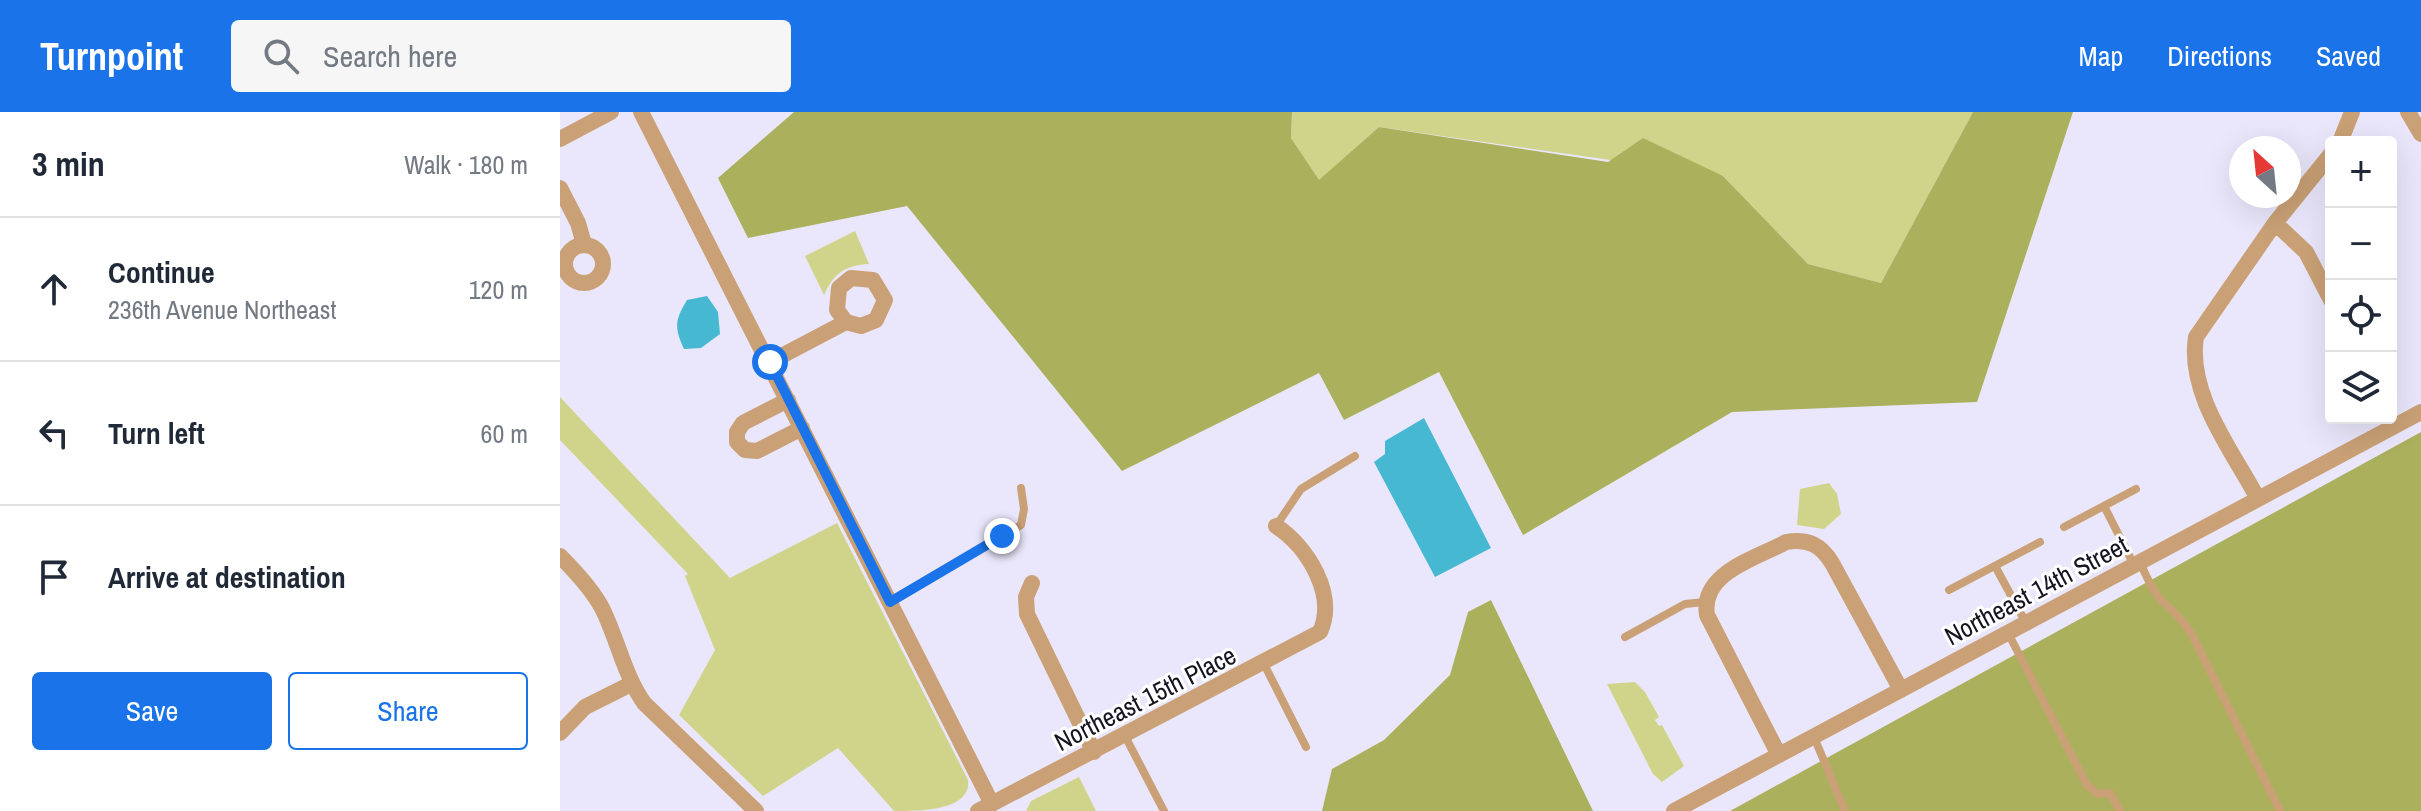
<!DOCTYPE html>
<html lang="en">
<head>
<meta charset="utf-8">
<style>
  :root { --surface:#fff; --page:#f6f6f7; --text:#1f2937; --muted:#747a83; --line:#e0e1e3; --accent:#1a73e8 }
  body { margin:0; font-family:"Archivo Narrow",sans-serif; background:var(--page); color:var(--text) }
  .controls { position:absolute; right:24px; top:24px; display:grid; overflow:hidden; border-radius:8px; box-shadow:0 8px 32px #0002 }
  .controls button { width:72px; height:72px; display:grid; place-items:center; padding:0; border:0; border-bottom:2px solid var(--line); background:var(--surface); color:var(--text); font:40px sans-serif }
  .compass { position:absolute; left:1669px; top:24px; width:72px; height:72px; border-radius:50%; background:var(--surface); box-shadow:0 8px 32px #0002; rotate:333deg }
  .stop { position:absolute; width:24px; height:24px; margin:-18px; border:6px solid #1a73e8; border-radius:50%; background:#fff }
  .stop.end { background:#1a73e8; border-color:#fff; box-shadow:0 2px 8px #0008 }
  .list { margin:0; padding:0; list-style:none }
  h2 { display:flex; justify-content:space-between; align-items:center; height:104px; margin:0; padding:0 32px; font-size:34px }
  h2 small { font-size:26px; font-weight:400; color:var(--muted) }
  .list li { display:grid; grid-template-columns:52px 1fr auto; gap:24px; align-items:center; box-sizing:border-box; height:144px; padding:0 32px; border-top:2px solid var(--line) }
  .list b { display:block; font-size:30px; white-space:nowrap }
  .list p { margin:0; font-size:26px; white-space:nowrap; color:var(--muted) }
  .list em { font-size:26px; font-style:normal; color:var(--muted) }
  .actions { display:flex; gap:16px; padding:24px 32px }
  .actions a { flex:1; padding:18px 0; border:2px solid var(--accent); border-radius:8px; text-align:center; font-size:28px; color:var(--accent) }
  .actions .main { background:var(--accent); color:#fff }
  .icon { flex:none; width:44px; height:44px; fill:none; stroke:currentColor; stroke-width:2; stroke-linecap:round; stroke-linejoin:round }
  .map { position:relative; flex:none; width:1861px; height:699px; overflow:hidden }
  header { display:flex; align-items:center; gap:48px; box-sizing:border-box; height:112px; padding:0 40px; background:var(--accent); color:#fff }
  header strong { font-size:38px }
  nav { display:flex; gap:44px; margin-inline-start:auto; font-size:28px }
  .search { width:560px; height:72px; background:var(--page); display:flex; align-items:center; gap:20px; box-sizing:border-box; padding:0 28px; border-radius:8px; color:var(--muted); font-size:30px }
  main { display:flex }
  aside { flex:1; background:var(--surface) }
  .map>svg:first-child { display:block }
  .green { fill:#d0d48a }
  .forest { fill:#abb05d }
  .water { fill:#47b8d2 }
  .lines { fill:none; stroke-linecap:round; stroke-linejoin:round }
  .lane { stroke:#caa176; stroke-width:8 }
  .street { stroke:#caa176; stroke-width:16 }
  .route { stroke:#1a73e8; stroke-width:10 }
  .labels { text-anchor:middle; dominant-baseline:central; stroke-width:6; stroke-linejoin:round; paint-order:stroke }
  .street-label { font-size:26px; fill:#161420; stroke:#fff }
</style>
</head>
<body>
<header>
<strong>Turnpoint</strong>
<div class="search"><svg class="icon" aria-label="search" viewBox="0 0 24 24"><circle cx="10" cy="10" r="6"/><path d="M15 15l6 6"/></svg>Search here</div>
<nav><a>Map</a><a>Directions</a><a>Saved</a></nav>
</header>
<main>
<aside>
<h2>3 min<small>Walk · 180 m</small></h2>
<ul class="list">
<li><svg class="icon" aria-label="ahead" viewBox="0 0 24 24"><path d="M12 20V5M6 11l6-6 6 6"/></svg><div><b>Continue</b><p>236th Avenue Northeast</p></div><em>120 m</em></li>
<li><svg class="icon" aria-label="left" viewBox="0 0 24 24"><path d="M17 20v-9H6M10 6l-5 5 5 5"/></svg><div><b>Turn left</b></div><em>60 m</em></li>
<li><svg class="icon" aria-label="arrive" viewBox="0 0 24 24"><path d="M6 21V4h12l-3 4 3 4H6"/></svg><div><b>Arrive at destination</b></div></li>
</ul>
<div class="actions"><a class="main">Save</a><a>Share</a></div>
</aside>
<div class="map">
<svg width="1861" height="699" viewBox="0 0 1861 699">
  <rect width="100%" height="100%" fill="#eae7fc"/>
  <!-- green -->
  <path class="green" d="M 732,0 L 1413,0 L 1321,171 L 1248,152 L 1163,64 L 819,15 L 759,69 L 731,26 Z
    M 295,119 L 309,152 C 285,153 273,162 264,183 L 245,144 Z
    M 0,285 L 170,466 L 277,411 L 408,668 C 412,699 359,699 334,699 L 278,636 L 203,684 L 119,603 L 155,538 L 125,464 L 128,462 L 0,328 Z
    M 1269,371 L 1277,382 L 1281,402 L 1264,417 L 1237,413 L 1240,377 Z
    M 1075,570 L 1085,580 L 1099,605 L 1095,608 L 1099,614 L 1102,613 L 1124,654 L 1102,670 L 1093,662 L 1047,572 Z
    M 519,665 L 536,699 L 466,699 L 471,689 Z"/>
  <!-- forest -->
  <path class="forest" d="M 234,0 L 732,0 L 731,26 L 759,68 L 819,15 L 1048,50 L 1083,26 L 1163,64 L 1248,152 L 1321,171 L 1413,0 L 1513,0 L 1417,290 L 1172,300 L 963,423 L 879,260 L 784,308 L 759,261 L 562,359 L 347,94 L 188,126 L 158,66 Z
    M 1861,320 L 1861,699 L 1170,699 Z
    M 931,488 L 1033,699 L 762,699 L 772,657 L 824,628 L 890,563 L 908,500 Z"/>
  <!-- water -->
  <path class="water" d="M 147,184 L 158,200 L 160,222 L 141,236 L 124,237 C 114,215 115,208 127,188 Z
    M 864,306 L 931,436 L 875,465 L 814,350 L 825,342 L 825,329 Z"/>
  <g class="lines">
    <!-- lane -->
    <path class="lane" d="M 1544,394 L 1574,453
      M 716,414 L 741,377 L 795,344
      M 1504,415 L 1576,377
      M 1580,451 C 1587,464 1592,480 1603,490 C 1615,501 1623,508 1632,523 L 1720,699
      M 1435,454 L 1466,511
      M 1389,478 L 1480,430
      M 330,490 L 461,413 L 464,397 L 461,376
      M 1448,521 L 1527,673 L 1537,682 L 1550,681 L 1560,699
      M 1065,525 L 1125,492 L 1145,490
      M 704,552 L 746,635
      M 565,624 L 604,699
      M 1254,625 L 1285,699"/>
    <!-- street -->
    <path class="street" d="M 81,0 L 432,692
      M 1848,0 L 1861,22
      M 0,27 L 51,0
      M 1780,30 L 1792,0
      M 0,76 L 18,111 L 24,132
      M 1715,111 L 1746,140 L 1771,188
      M5 152a19 19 0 1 1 38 0a19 19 0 1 1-38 0Z
      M 210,250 L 286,210 L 301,214 L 316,208 L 325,188 L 313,168 L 291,166 L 279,176 L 277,198 L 286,210
      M 228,288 L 183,311 L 177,320 L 177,330 L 185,338 L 197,339 L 242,316
      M 1698,387 C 1672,338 1627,282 1636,225 L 1715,111 L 1771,42
      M 0,444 C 16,460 33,478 43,498 C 58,529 64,562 84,591 L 196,699
      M 472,471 L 466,485 L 467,502 L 534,640
      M 0,621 L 25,595 L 71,572
      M 1219,643 L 1147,503 C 1140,461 1195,447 1226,430 C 1248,426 1261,433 1272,451 L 1341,578
      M 418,699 L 760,520 C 777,483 748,435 716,414
      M 1114,699 L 1861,300"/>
  </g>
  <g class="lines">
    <!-- route -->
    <path class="route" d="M 210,250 L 330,490 L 442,424"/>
  </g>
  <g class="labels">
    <!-- street labels -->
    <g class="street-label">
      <text transform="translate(1476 478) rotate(-28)">Northeast 14th Street</text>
      <text transform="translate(585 586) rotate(-27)">Northeast 15th Place</text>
    </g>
  </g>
</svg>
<div class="controls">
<button>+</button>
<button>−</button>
<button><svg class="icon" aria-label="locate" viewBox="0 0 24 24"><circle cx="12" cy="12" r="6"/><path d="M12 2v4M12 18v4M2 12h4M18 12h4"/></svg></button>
<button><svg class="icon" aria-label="layers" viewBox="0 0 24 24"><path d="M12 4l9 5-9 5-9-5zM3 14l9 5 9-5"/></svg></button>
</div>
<svg class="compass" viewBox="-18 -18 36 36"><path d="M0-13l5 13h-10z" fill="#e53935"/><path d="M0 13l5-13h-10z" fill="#747a83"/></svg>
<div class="stop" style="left:210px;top:250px"></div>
<div class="stop end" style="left:442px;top:424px"></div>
</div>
</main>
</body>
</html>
